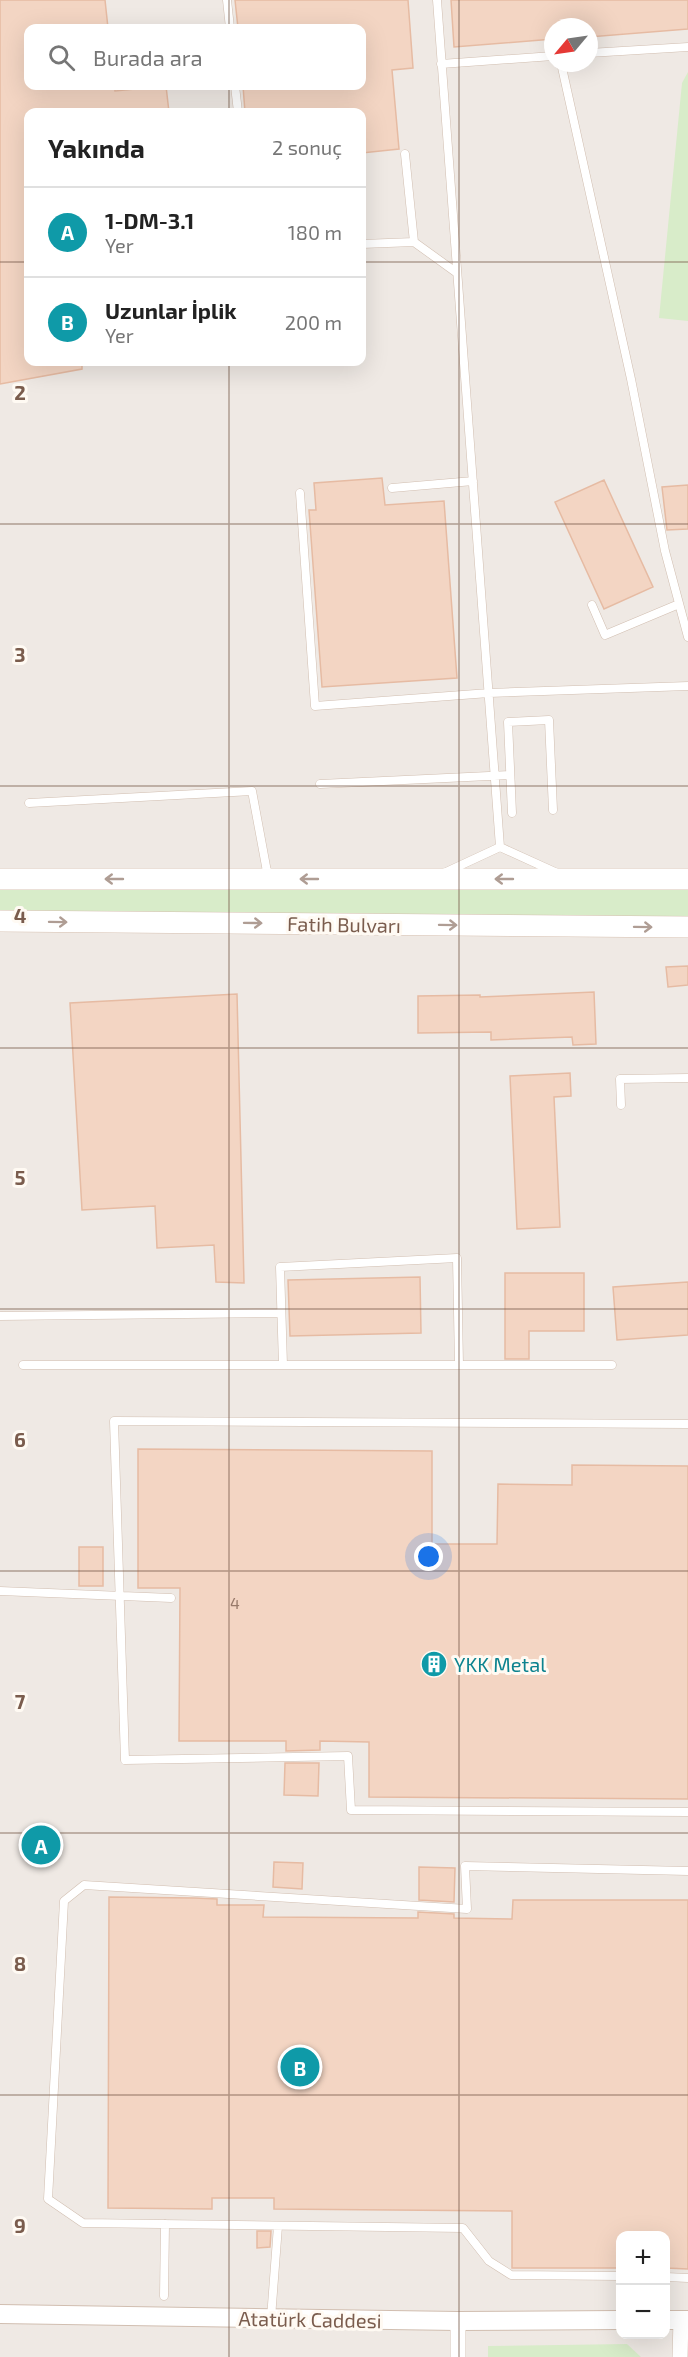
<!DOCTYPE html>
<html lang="tr">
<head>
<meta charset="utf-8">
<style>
  :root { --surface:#fff; --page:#f2f2f2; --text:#222; --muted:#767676; --line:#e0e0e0; --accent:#db2777 }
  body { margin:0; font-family:"Exo 2",sans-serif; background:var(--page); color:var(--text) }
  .controls { position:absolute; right:18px; bottom:18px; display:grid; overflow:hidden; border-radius:12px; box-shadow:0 6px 24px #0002 }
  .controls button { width:54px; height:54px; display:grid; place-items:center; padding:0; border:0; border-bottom:2px solid var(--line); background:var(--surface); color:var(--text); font:30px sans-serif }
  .compass { position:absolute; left:544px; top:18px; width:54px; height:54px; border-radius:50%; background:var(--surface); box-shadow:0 6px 24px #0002; rotate:241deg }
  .you { position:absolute; left:429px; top:1557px; width:21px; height:21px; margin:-15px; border:4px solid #fff; border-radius:50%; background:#1a73e8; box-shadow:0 0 0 9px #1a73e833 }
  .badge { display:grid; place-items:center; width:39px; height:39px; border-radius:50%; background:var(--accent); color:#fff; font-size:20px; font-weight:700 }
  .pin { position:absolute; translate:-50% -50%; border:3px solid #fff; box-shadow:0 2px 6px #0006 }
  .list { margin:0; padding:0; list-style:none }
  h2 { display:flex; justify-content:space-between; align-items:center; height:78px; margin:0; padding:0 24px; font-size:26px }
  h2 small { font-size:20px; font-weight:400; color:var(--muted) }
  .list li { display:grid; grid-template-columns:39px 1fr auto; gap:18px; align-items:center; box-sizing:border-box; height:90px; padding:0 24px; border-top:2px solid var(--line) }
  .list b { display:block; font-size:22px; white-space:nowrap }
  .list p { margin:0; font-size:20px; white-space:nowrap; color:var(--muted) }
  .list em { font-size:20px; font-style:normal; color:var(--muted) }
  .icon { flex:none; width:33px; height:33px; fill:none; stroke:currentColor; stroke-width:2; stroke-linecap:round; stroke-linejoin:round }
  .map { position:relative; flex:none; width:688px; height:2357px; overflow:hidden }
  .search { position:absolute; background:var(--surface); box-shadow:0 6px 24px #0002; left:24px; top:24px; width:342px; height:66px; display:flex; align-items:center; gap:15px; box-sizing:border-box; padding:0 21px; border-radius:12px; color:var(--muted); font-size:22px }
  .panel { position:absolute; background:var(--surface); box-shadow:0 6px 24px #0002; left:24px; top:108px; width:342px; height:258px; border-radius:12px }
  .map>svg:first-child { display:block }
  .industrial { fill:#efe9e4; fill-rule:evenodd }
  .green { fill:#d8ecc9 }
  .building { fill:#f3d5c3; stroke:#e6bba3; stroke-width:1.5 }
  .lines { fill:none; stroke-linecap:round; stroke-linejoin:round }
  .service-casing { stroke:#d1beb0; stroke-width:9 }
  .minor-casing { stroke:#d1beb0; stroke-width:16 }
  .tertiary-casing { stroke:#d1beb0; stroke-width:20 }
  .secondary-casing { stroke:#d6c0b0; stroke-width:22 }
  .service { stroke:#fff; stroke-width:8 }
  .minor { stroke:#fff; stroke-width:15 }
  .tertiary { stroke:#fff; stroke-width:18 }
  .secondary { stroke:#fff; stroke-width:21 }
  .oneway { stroke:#af9d94 }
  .grid { fill:none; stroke:#7a5c4d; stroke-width:1.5; stroke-opacity:0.55 }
  .labels { text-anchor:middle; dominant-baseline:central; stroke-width:6; stroke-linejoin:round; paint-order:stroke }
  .number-label { font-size:16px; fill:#987a6a }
  .street-label { font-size:20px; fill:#7a5c4d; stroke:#fffaf3 }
  .culture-label { font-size:20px; fill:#0d838f; stroke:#fffaf3; text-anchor:start }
  .grid-label { font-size:20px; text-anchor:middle; font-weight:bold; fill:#7a5c4d; stroke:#fffaf3; stroke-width:6; stroke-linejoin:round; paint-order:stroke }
</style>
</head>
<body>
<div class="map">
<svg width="688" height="2357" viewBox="0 0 688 2357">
  <rect width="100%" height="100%" fill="#fdf6ec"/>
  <!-- industrial -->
  <path class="industrial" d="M 0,0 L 688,0 L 688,2357 L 0,2357 ZM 553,27 L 589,27 L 589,63 L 553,63 ZM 28,28 L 362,28 L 362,86 L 28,86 ZM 28,112 L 362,112 L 362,362 L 28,362 ZM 620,2236 L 666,2236 L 666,2334 L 620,2334 Z"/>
  <!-- green -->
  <path class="green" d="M 688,72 L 688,321 L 659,318 L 682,83 Z
    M 0,888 L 688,889 L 688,918 L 0,915 Z
    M 627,2344 L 641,2357 L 488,2357 L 488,2346 Z"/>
  <!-- building -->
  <path class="building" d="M 0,0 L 105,0 L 108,28 L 28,28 L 28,86 L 114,86 L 115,91 L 166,86 L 169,112 L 28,112 L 28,362 L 82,362 L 82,369 L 0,384 Z
    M 235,0 L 408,0 L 413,68 L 392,70 L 399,149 L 362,153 L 362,112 L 245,112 L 243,86 L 362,86 L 362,28 L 238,28 Z
    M 451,0 L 688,0 L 688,29 L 589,37 L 589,27 L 553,27 L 553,39 L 454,47 Z
    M 382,478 L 385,505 L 444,501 L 457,678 L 322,687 L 309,510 L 316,510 L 314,483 Z
    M 604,480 L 653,587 L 604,609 L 555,502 Z
    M 688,485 L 688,529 L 667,530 L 662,487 Z
    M 688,966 L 688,985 L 668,987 L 666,967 Z
    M 594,992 L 596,1044 L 573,1045 L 572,1037 L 491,1040 L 491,1032 L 418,1033 L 418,996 L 480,995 L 480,997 Z
    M 237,994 L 244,1283 L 216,1282 L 214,1245 L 157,1248 L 155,1206 L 82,1210 L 70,1003 Z
    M 570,1073 L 571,1096 L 554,1097 L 560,1227 L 517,1229 L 510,1076 Z
    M 505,1273 L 584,1273 L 584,1331 L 529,1331 L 529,1359 L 505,1359 Z
    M 420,1277 L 421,1333 L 290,1336 L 288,1280 Z
    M 688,1282 L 688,1335 L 617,1340 L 613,1287 Z
    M 138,1449 L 432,1451 L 432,1544 L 497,1544 L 498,1484 L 572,1485 L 572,1465 L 688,1466 L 688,1799 L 369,1797 L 369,1742 L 320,1741 L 320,1750 L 286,1751 L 286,1741 L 179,1741 L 180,1588 L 138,1588 Z
    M 79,1547 L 103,1547 L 103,1586 L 79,1586 Z
    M 285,1763 L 319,1763 L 318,1796 L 284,1795 Z
    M 34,1834 L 48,1834 L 48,1856 L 34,1856 Z
    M 274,1862 L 303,1863 L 302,1889 L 273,1887 Z
    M 419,1867 L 455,1868 L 454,1902 L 419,1900 Z
    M 109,1897 L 194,1898 L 217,1899 L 217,1905 L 264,1905 L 263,1917 L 418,1918 L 418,1912 L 454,1914 L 454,1918 L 512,1919 L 513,1900 L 688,1900 L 688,2269 L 666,2268 L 666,2235 L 621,2235 L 621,2268 L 512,2268 L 512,2211 L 274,2209 L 274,2198 L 212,2198 L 212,2209 L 108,2208 Z
    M 257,2231 L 271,2231 L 270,2247 L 257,2248 Z"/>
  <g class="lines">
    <defs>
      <path id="service" d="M 227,0 L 230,28
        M 437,0 L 500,847
        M 589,53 L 688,47
        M 561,63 L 631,379 L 665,551 L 688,637
        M 441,64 L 553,56
        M 235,86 L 238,112
        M 405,154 L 414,242 L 457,273
        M 362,244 L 414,242
        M 392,488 L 473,481
        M 300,493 L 315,706 L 489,693 L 688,686
        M 592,605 L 605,635 L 679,604
        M 320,784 L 510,775
        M 29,803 L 252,791 L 268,877
        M 512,813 L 508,722 L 549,720 L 553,810
        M 444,873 L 500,847 L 555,872
        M 621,1105 L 620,1079 L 688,1078
        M 0,1316 L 281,1313
        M 23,1365 L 612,1365
        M 283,1365 L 280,1267 L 457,1258 L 459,1365
        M 688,1424 L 114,1421 L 125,1760 L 348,1756 L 351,1810 L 688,1812
        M 0,1591 L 171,1598
        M 620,2276 L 511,2275 L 489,2261 L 463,2228 L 83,2223 L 48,2199 L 64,1901 L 84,1885 L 467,1909 L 465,1866 L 688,1871
        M 666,2277 L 688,2278
        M 164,2296 L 165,2224
        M 271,2318 L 278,2226"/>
      <path id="minor" d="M 458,2357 L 458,2321
        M 680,2357 L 681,2320"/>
      <path id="tertiary" d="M 0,2314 L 458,2321 L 620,2320
        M 666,2320 L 688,2320"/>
      <path id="secondary" d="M 0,879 L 688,879
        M 0,921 L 688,927"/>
    </defs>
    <!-- service casing -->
    <use href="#service" class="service-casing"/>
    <!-- minor casing -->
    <use href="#minor" class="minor-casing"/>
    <!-- tertiary casing -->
    <use href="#tertiary" class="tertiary-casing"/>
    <!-- secondary casing -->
    <use href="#secondary" class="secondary-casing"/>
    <!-- service -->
    <use href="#service" class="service"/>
    <!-- minor -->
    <use href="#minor" class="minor"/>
    <!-- tertiary -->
    <use href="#tertiary" class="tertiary"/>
    <!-- secondary -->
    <use href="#secondary" class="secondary"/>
  </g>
  <!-- one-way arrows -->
  <defs><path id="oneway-shaft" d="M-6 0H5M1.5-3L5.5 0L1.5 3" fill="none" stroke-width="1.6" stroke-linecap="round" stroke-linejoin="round" transform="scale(1.5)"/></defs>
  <g class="oneway">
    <use href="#oneway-shaft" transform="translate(114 879) rotate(-180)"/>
    <use href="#oneway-shaft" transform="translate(309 879) rotate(-180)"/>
    <use href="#oneway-shaft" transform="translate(504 879) rotate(180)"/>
    <use href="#oneway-shaft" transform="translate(58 922) rotate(1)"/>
    <use href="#oneway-shaft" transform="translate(253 923) rotate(1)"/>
    <use href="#oneway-shaft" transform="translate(448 925) rotate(1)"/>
    <use href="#oneway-shaft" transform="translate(643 927) rotate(1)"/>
  </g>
  <!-- grid -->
  <path class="grid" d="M 229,0 L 229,28M 459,0 L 459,2357M 229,86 L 229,112M 0,262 L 28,262M 362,262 L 688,262M 229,362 L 229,2357M 0,524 L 688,524M 0,786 L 688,786M 0,1048 L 688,1048M 0,1309 L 688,1309M 0,1571 L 688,1571M 0,1833 L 688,1833M 0,2095 L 688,2095"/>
  <!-- icons -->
  <defs>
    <symbol id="building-disc" viewBox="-11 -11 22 22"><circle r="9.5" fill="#0f9aa8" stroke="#fffaf3"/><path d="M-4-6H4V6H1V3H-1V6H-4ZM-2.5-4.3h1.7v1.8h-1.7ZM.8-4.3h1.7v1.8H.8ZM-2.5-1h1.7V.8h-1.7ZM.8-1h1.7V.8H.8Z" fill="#fff"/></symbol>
  </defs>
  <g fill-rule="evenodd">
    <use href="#building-disc" x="419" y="1649" width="30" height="30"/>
  </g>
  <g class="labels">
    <!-- number labels -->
    <g class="number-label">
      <text x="235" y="1602">4</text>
    </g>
    <!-- street labels -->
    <g class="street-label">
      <text transform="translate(344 924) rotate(1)">Fatih Bulvarı</text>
      <text transform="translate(310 2319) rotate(1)">Atatürk Caddesi</text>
    </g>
    <!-- culture labels -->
    <g class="culture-label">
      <text x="454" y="1664">YKK Metal</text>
    </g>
  </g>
  <g class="grid-label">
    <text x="20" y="400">2</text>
    <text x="20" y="662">3</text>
    <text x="20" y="923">4</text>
    <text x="20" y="1185">5</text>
    <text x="20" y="1447">6</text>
    <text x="20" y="1709">7</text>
    <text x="20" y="1971">8</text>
    <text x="20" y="2233">9</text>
  </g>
</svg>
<div class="controls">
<button>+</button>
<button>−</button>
</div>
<svg class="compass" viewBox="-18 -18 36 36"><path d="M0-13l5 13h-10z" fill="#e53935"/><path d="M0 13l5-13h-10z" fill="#767676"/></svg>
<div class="you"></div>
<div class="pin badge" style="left:41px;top:1845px;background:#0f9aa8">A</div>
<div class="pin badge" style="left:300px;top:2067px;background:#0f9aa8">B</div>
<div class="search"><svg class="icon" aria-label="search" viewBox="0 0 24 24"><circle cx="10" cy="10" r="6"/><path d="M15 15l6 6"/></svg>Burada ara</div>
<section class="panel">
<h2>Yakında<small>2 sonuç</small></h2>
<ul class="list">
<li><span class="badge" style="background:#0f9aa8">A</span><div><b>1-DM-3.1</b><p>Yer</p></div><em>180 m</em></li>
<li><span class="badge" style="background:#0f9aa8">B</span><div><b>Uzunlar İplik</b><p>Yer</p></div><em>200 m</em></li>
</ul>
</section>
</div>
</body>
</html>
